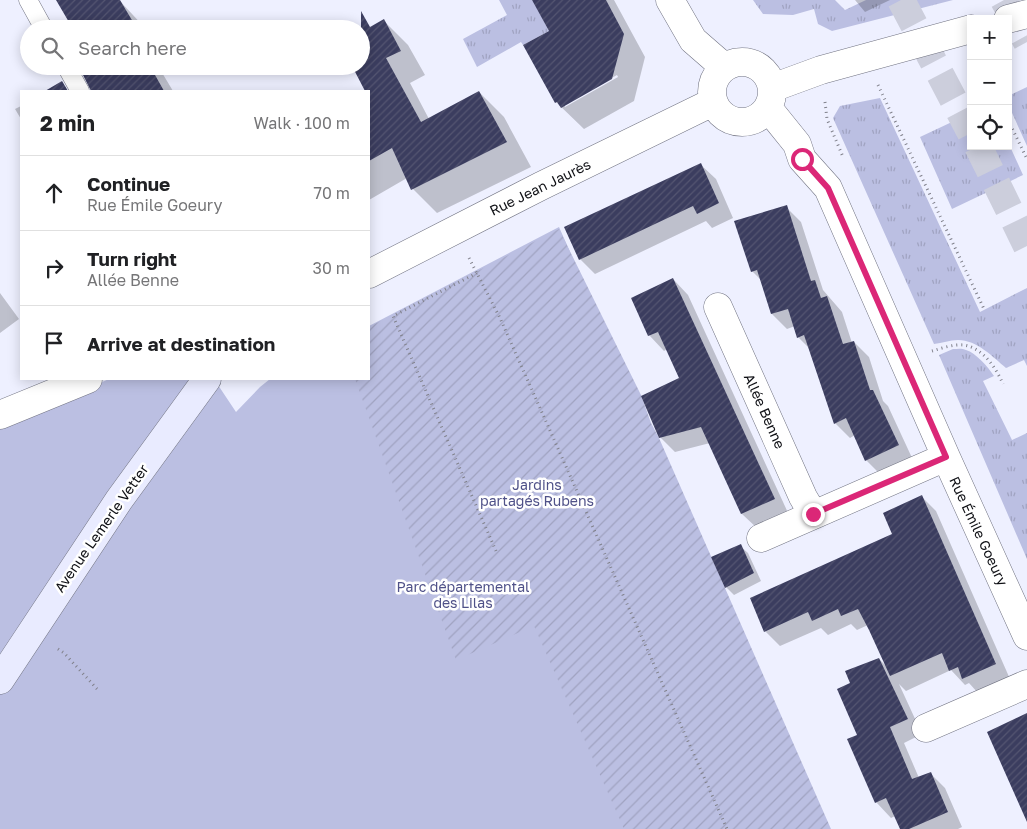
<!DOCTYPE html>
<html lang="en">
<head>
<meta charset="utf-8">
<style>
  :root { --surface:#fff; --page:#f2f2f2; --text:#202124; --muted:#757577; --line:#e0e0e0 }
  body { margin:0; font-family:"Golos Text",sans-serif; background:var(--page); color:var(--text) }
  .controls { position:absolute; right:15px; top:15px; display:grid; overflow:hidden; border-radius:0px; box-shadow:0 2px 12px #0003 }
  .controls button { width:45px; height:45px; display:grid; place-items:center; padding:0; border:0; border-bottom:1px solid var(--line); background:var(--surface); color:var(--text); font:25px sans-serif }
  .stop { position:absolute; width:15px; height:15px; margin:-11px; border:4px solid #db2777; border-radius:50%; background:#fff }
  .stop.end { background:#db2777; border-color:#fff; box-shadow:0 1px 5px #0008 }
  .list { margin:0; padding:0; list-style:none }
  h2 { display:flex; justify-content:space-between; align-items:center; height:65px; margin:0; padding:0 20px; font-size:21px }
  h2 small { font-size:16px; font-weight:400; color:var(--muted) }
  .list li { display:grid; grid-template-columns:32px 1fr auto; gap:15px; align-items:center; box-sizing:border-box; height:75px; padding:0 20px; border-top:1px solid var(--line) }
  .list b { display:block; font-size:19px; white-space:nowrap }
  .list p { margin:0; font-size:16px; white-space:nowrap; color:var(--muted) }
  .list em { font-size:16px; font-style:normal; color:var(--muted) }
  .icon { flex:none; width:28px; height:28px; fill:none; stroke:currentColor; stroke-width:2; stroke-linecap:round; stroke-linejoin:round }
  .map { position:relative; flex:none; width:1027px; height:829px; overflow:hidden }
  .search { position:absolute; background:var(--surface); box-shadow:0 2px 12px #0003; left:20px; top:20px; width:350px; height:55px; display:flex; align-items:center; gap:12px; box-sizing:border-box; padding:0 18px; border-radius:28px; color:var(--muted); font-size:19px }
  .panel { position:absolute; background:var(--surface); box-shadow:0 2px 12px #0003; left:20px; top:90px; width:350px; height:290px; border-radius:0px }
  .map>svg:first-child { display:block }
  .grass { fill:url(#grass-tufts) }
  .park { fill:#bbbfe2 }
  .garden { fill:url(#garden-furrows) }
  .shadow { fill:#0003; fill-rule:evenodd }
  .building { fill:url(#building-hatch) }
  .lines { fill:none; stroke-linecap:round; stroke-linejoin:round }
  .highway-tunnel { stroke:#cccedc; stroke-width:28; stroke-dasharray:28 14; stroke-linecap:butt }
  .lane-casing { stroke:#727483; stroke-width:19 }
  .street-casing { stroke:#727483; stroke-width:29 }
  .secondary-casing { stroke:#727483; stroke-width:29 }
  .path { stroke:#80818b; stroke-width:3; stroke-dasharray:1 4; stroke-linecap:butt }
  .lane { stroke:#fff; stroke-width:18 }
  .street { stroke:#fff; stroke-width:28 }
  .secondary { stroke:#e9ebff; stroke-width:28 }
  .route { stroke:#db2777; stroke-width:6 }
  .labels { text-anchor:middle; dominant-baseline:central; stroke-width:5; stroke-linejoin:round; paint-order:stroke }
  .street-label { font-size:14px; fill:#0e0f14; stroke:#fff }
  .park-label { font-size:14px; fill:#4f5188; stroke:#fff }
</style>
</head>
<body>
<div class="map">
<svg width="1027" height="829" viewBox="0 0 1027 829">
  <defs>
    <pattern id="grass-tufts" width="24" height="20" patternUnits="userSpaceOnUse" patternTransform="scale(1.25)"><rect width="24" height="20" fill="#bbbfe2"/><path d="M3 7l-1-3M5 7V3M7 7l1-3M15 17l-1-3M17 17v-4M19 17l1-3" fill="none" stroke="#a0a3c1"/></pattern>
    <pattern id="garden-furrows" width="10" height="10" patternUnits="userSpaceOnUse" patternTransform="scale(1.25)"><rect width="10" height="10" fill="#bbbfe2"/><path d="M-1 1l2-2M0 10L10 0M9 11l2-2" fill="none" stroke="#a0a3c1"/></pattern>
    <pattern id="building-hatch" width="6" height="6" patternUnits="userSpaceOnUse" patternTransform="scale(1.25)"><rect width="6" height="6" fill="#3b3d5f"/><path d="M-1 1l2-2M0 6l6-6M5 7l2-2" fill="none" stroke="#545571"/></pattern>
  </defs>
  <rect width="100%" height="100%" fill="#eef0ff"/>
  <!-- grass -->
  <path class="grass" d="M 499,0 L 533,0 L 549,31 L 523,45 L 521,42 L 477,67 L 463,39 L 507,15 Z
    M 753,0 L 835,0 L 845,10 L 866,0 L 953,0 L 832,31 L 818,24 L 814,9 L 793,15 L 763,14 Z
    M 1027,87 L 1027,146 L 1008,104 L 1008,96 Z
    M 880,98 L 980,312 L 1027,288 L 1027,366 L 1024,360 L 1006,368 C 993,357 977,340 958,340 C 950,340 942,343 934,344 L 833,118 L 840,106 Z
    M 971,113 L 971,146 L 1008,146 L 1008,142 L 1023,175 L 952,209 L 920,137 Z
    M 953,349 C 957,349 962,348 966,350 C 976,353 988,367 994,376 L 983,381 L 1012,440 L 1027,433 L 1027,559 L 939,355 Z"/>
  <!-- park -->
  <path class="park" d="M 559,227 L 826,829 L 0,829 L 0,427 L 109,379 L 214,379 L 236,412 L 260,387 L 270,379 L 369,379 L 369,326 Z"/>
  <!-- garden -->
  <path class="garden" d="M 559,229 L 641,395 L 651,423 L 659,438 L 831,829 L 624,829 L 534,626 L 456,660 L 355,379 L 369,379 L 369,327 Z"/>
  <!-- shadow -->
  <path class="shadow" d="M 57,0 L 119,0 L 146,29 L 75,29 Z
    M 536,0 L 614,0 L 645,57 L 634,101 L 584,129 L 556,102 L 551,31 ZM 617,75 L 618,77 L 565,107 L 565,104 Z
    M 855,0 L 890,0 L 865,12 Z
    M 384,21 L 408,45 L 425,75 L 410,83 L 429,119 L 479,92 L 504,117 L 531,167 L 437,213 L 413,189 L 407,178 L 369,200 L 369,110 L 375,107 L 369,95 L 369,91 L 367,91 L 353,66 L 361,66 Z
    M 92,66 L 158,66 L 173,91 L 92,91 Z
    M 21,106 L 21,119 L 15,109 Z
    M 701,165 L 716,179 L 733,218 L 712,228 L 706,221 L 595,274 L 580,259 Z
    M 786,207 L 801,222 L 823,290 L 842,312 L 852,343 L 854,342 L 869,357 L 883,401 L 888,406 L 913,460 L 881,475 L 866,460 L 855,435 L 850,438 L 835,423 L 810,349 L 798,337 L 795,326 L 787,329 L 772,314 L 761,280 L 752,271 Z
    M 673,279 L 688,295 L 789,515 L 758,529 L 742,514 L 710,443 L 675,452 L 660,437 L 680,379 L 667,349 L 664,351 L 649,335 Z
    M 0,293 L 19,319 L 0,333 Z
    M 921,496 L 936,511 L 1010,679 L 978,693 L 969,683 L 965,685 L 951,670 L 906,691 L 899,684 L 922,734 L 904,743 L 919,778 L 930,773 L 945,788 L 962,827 L 958,829 L 901,829 L 895,816 L 891,818 L 876,802 L 859,735 L 879,659 L 887,667 L 868,625 L 857,630 L 851,624 L 828,635 L 821,628 L 780,646 L 765,631 L 894,535 Z
    M 740,546 L 748,553 L 761,581 L 734,595 L 726,587 Z"/>
  <!-- building -->
  <path class="building" d="M 56,0 L 120,0 L 136,27 L 133,29 L 73,29 Z
    M 532,0 L 606,0 L 624,34 L 612,79 L 561,108 L 557,102 L 555,103 L 523,45 L 549,31 Z
    M 361,11 L 370,27 L 384,19 L 401,51 L 386,58 L 421,122 L 479,91 L 507,142 L 411,190 L 392,148 L 369,161 L 369,91 L 365,91 L 352,66 L 361,66 Z
    M 90,66 L 150,66 L 164,91 L 91,91 L 81,71 Z
    M 62,81 L 68,91 L 45,91 Z
    M 701,163 L 719,203 L 697,214 L 693,206 L 579,260 L 564,227 Z
    M 787,205 L 811,281 L 815,280 L 821,298 L 827,296 L 843,344 L 854,341 L 870,390 L 873,390 L 899,445 L 865,461 L 846,418 L 834,424 L 804,335 L 797,338 L 788,309 L 771,314 L 757,270 L 751,272 L 734,221 Z
    M 673,278 L 775,499 L 741,514 L 701,427 L 659,438 L 641,396 L 679,378 L 658,332 L 648,336 L 631,298 Z
    M 922,495 L 996,664 L 962,679 L 958,667 L 949,671 L 942,653 L 890,676 L 869,630 L 858,609 L 841,616 L 838,609 L 812,621 L 808,612 L 764,632 L 750,598 L 892,534 L 883,513 Z
    M 741,544 L 754,573 L 725,588 L 711,557 Z
    M 879,658 L 908,719 L 890,727 L 912,779 L 931,772 L 948,812 L 909,829 L 900,829 L 886,798 L 875,803 L 847,739 L 857,735 L 837,689 L 850,683 L 845,671 Z
    M 1027,713 L 1027,822 L 987,732 Z"/>
  <g class="lines">
    <!-- highway-tunnel -->
    <path class="highway-tunnel" d="M 901,0 L 971,133
      M 1004,0 L 1027,42
      M 978,146 L 1027,246"/>
    <defs>
      <path id="lane" d="M 28,0 L 44,29
        M 66,66 L 80,91"/>
      <path id="street" d="M 670,0 L 693,40 L 724,67
        M 1008,19 L 1027,14
        M712 92a30 30 0 1 1 60 0a30 30 0 1 1-60 0Z
        M 772,88 L 821,70 L 971,29
        M 768,108 L 797,144 L 802,159 L 828,188 L 946,457 L 1027,636
        M 369,274 L 541,186 L 713,102
        M 718,307 L 803,497 L 813,514
        M 0,415 L 88,379
        M 761,538 L 946,457
        M 926,728 L 1027,684"/>
      <path id="secondary" d="M 0,680 L 119,500 L 207,379"/>
    </defs>
    <!-- lane casing -->
    <use href="#lane" class="lane-casing"/>
    <!-- street casing -->
    <use href="#street" class="street-casing"/>
    <!-- secondary casing -->
    <use href="#secondary" class="secondary-casing"/>
    <!-- path -->
    <path class="path" d="M 878,85 L 984,309
      M 825,102 L 827,119 L 843,157
      M 1008,120 L 1027,159
      M 469,258 L 500,318 L 727,829
      M 477,273 L 393,316 L 496,551
      M 932,351 C 942,348 954,344 964,345 C 983,348 996,368 1003,384
      M 58,649 L 64,653 L 99,691"/>
    <!-- lane -->
    <use href="#lane" class="lane"/>
    <!-- street -->
    <use href="#street" class="street"/>
    <!-- secondary -->
    <use href="#secondary" class="secondary"/>
  </g>
  <g class="lines">
    <!-- route -->
    <path class="route" d="M 802,159 L 828,188 L 946,457 L 813,514"/>
  </g>
  <g class="labels">
    <!-- street labels -->
    <g class="street-label">
      <text transform="translate(540 187) rotate(-26)">Rue Jean Jaurès</text>
      <text transform="translate(765 411) rotate(66)">Allée Benne</text>
      <text transform="translate(101 528) rotate(-55)">Avenue Lemerle Vetter</text>
      <text transform="translate(979 531) rotate(65)">Rue Émile Goeury</text>
    </g>
    <!-- park labels -->
    <g class="park-label">
      <text x="537" y="484">Jardins<tspan x="537" dy="16">partagés Rubens</tspan></text>
      <text x="463" y="586">Parc départemental<tspan x="463" dy="16">des Lilas</tspan></text>
    </g>
  </g>
</svg>
<div class="controls">
<button>+</button>
<button>−</button>
<button><svg class="icon" aria-label="locate" viewBox="0 0 24 24"><circle cx="12" cy="12" r="6"/><path d="M12 2v4M12 18v4M2 12h4M18 12h4"/></svg></button>
</div>
<div class="stop" style="left:802px;top:159px"></div>
<div class="stop end" style="left:813px;top:514px"></div>
<div class="search"><svg class="icon" aria-label="search" viewBox="0 0 24 24"><circle cx="10" cy="10" r="6"/><path d="M15 15l6 6"/></svg>Search here</div>
<section class="panel">
<h2>2 min<small>Walk · 100 m</small></h2>
<ul class="list">
<li><svg class="icon" aria-label="ahead" viewBox="0 0 24 24"><path d="M12 20V5M6 11l6-6 6 6"/></svg><div><b>Continue</b><p>Rue Émile Goeury</p></div><em>70 m</em></li>
<li><svg class="icon" aria-label="right" viewBox="0 0 24 24"><path d="M7 20v-9h11M14 6l5 5-5 5"/></svg><div><b>Turn right</b><p>Allée Benne</p></div><em>30 m</em></li>
<li><svg class="icon" aria-label="arrive" viewBox="0 0 24 24"><path d="M6 21V4h12l-3 4 3 4H6"/></svg><div><b>Arrive at destination</b></div></li>
</ul>
</section>
</div>
</body>
</html>
